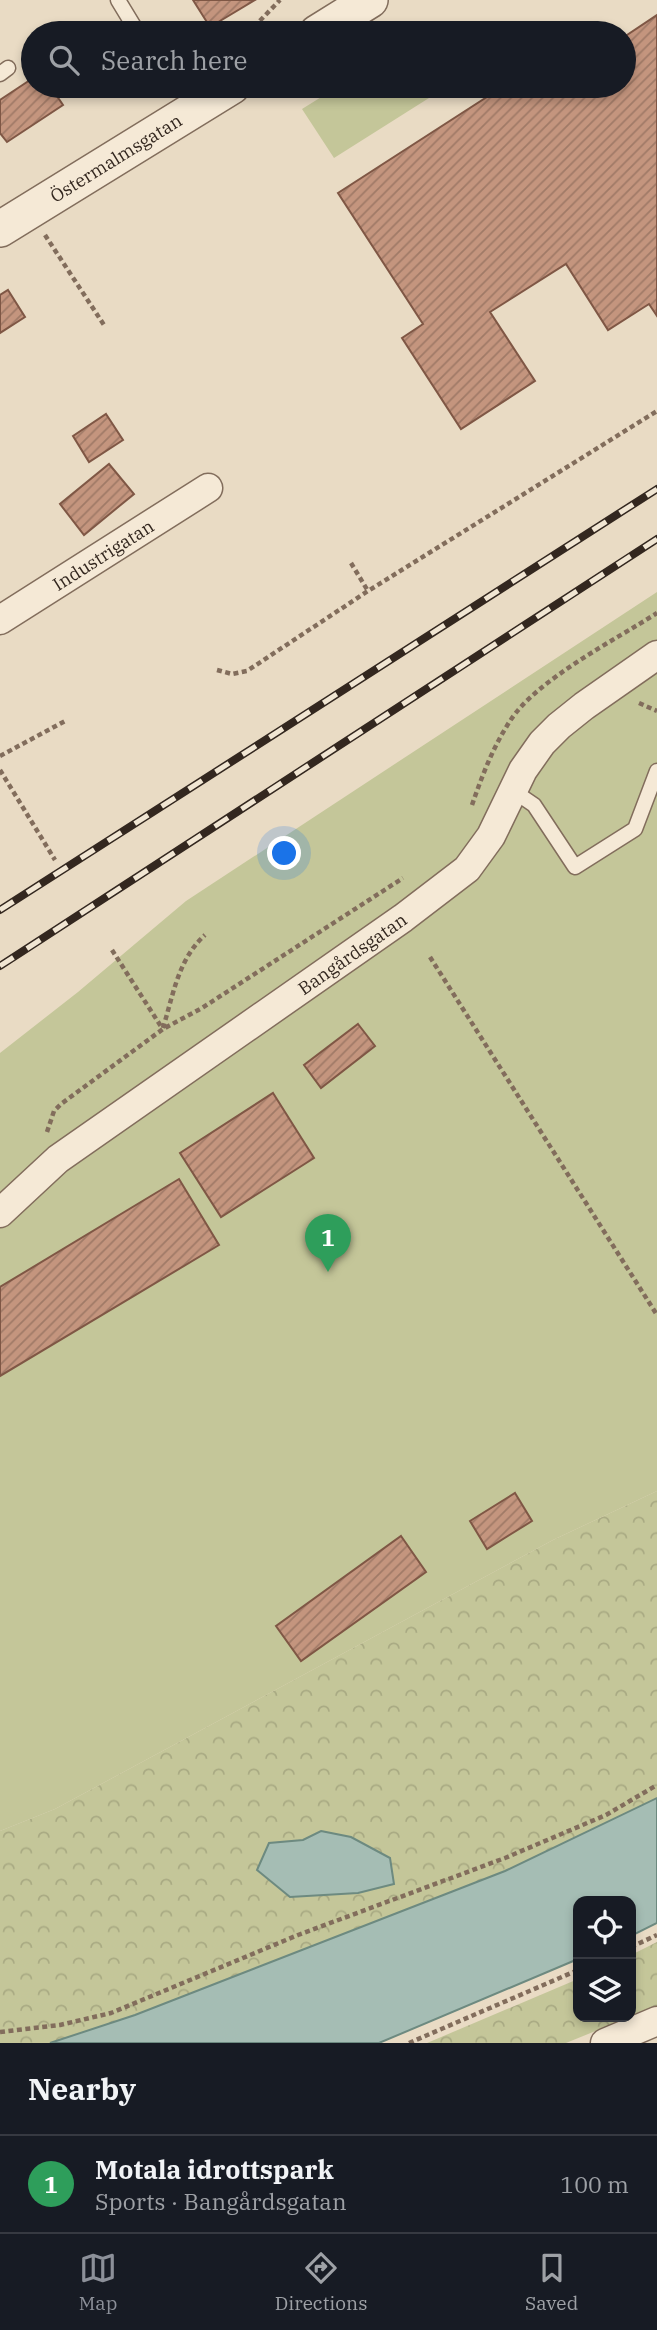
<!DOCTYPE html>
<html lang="en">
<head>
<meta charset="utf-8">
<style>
  :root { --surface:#171b24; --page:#242831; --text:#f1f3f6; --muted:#9ea1a6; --line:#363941; --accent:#8c9099 }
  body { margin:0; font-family:"IBM Plex Serif",serif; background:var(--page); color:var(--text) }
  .controls { position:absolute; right:21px; bottom:21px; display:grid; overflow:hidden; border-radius:14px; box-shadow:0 4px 10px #0003 }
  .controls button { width:63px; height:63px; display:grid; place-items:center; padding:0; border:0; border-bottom:2px solid var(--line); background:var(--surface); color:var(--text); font:35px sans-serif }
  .you { position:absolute; left:285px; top:854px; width:24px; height:24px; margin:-18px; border:5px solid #fff; border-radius:50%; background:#1a73e8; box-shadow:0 0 0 10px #1a73e833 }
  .badge { display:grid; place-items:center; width:46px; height:46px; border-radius:50%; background:var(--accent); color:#fff; font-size:23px; font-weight:700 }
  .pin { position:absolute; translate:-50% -58px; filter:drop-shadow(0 2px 4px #0008) }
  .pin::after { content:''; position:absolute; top:37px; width:24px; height:21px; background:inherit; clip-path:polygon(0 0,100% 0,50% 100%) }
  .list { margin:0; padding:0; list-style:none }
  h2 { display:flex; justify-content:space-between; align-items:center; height:91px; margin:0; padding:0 28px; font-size:30px }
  h2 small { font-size:23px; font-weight:400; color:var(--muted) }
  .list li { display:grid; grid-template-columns:46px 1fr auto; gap:21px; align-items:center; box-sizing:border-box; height:98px; padding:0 28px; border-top:2px solid var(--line) }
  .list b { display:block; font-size:26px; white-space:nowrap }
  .list p { margin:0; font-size:23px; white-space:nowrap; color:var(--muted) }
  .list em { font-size:23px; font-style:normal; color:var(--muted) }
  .icon { flex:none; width:38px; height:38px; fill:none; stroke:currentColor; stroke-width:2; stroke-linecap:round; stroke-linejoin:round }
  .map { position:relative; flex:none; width:657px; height:2043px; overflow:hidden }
  .search { position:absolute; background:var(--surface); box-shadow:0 4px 10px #0003; left:21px; right:21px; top:21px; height:77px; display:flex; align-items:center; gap:18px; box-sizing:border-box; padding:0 24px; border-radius:38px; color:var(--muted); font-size:26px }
  .sheet { height:189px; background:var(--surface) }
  nav { display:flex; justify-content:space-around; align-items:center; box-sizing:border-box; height:98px; border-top:2px solid var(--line); background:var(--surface); font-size:19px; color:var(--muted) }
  nav a { display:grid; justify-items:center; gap:4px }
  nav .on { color:var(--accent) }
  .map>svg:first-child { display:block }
  .forest { fill:url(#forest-crowns) }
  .garden { fill:#c4c699 }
  .water { fill:#a5bdb4; stroke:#6d8a80; stroke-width:2 }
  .building { fill:url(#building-hatch); stroke:#7f5745; stroke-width:2 }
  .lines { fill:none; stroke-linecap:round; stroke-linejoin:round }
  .service-casing { stroke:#826d5c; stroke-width:17 }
  .minor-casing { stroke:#826d5c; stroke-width:31 }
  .tertiary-casing { stroke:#826d5c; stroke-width:38 }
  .path { stroke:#826d5c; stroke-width:4.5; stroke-dasharray:5 3.5; stroke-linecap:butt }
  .service { stroke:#f5e9d6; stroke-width:14 }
  .minor { stroke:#f5e9d6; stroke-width:28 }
  .tertiary { stroke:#f5e9d6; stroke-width:35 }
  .rail-casing { stroke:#33271f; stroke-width:8 }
  .rail { stroke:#f1e6d3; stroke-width:5; stroke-dasharray:16; stroke-linecap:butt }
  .labels { text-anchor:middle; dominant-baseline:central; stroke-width:7; stroke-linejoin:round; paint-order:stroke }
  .street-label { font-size:18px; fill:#33271f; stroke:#f1e6d3 }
</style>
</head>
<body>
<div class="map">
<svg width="657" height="2043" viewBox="0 0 657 2043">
  <defs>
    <pattern id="forest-crowns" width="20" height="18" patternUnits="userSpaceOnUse" patternTransform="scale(1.75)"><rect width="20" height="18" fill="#c4c699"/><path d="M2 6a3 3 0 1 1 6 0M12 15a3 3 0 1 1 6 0" fill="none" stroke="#a9aa83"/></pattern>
    <pattern id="building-hatch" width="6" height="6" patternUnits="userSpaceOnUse" patternTransform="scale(1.75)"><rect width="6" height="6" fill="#c4957e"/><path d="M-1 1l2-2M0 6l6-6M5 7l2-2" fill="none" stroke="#a07a67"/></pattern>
  </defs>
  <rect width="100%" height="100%" fill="#e9dbc4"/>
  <!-- forest -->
  <path class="forest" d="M 657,1491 L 657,1798 L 505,1871 L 135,2015 L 50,2043 L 0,2043 L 0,1831 L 55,1809 L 553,1540 Z
    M 657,1942 L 657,2006 L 566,2043 L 427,2043 L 578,1979 L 578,2017 L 631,2017 L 631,1955 Z"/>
  <!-- garden -->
  <path class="garden" d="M 339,86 L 448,86 L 334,158 L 302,109 Z
    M 657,592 L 657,1491 L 553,1540 L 55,1809 L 0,1831 L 0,1053 L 78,992 L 186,901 Z"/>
  <!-- water -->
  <path class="water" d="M 657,1798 L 657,1923 L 631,1936 L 631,1901 L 578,1901 L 578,1959 L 379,2043 L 50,2043 L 135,2015 L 505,1871 Z
    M 321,1831 L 351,1837 L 390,1858 L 394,1884 L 358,1893 L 290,1897 L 257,1870 L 269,1843 L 303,1840 Z"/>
  <!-- building -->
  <path class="building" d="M 193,0 L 255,0 L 210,27 Z
    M 657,15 L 657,316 L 649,304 L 608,330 L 566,264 L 490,312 L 535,381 L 461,429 L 402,338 L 423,324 L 338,193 L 504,86 L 529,86 L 534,94 L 548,86 L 624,86 L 624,37 Z
    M 33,78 L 33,86 L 50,86 L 63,105 L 7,142 L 0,133 L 0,100 Z
    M 8,290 L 25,317 L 0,333 L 0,295 Z
    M 106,414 L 123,440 L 89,462 L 73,436 Z
    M 109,464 L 134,494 L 84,535 L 60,504 Z
    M 358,1024 L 375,1046 L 321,1088 L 304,1065 Z
    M 273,1093 L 314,1158 L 221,1217 L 180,1153 Z
    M 179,1179 L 219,1245 L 0,1376 L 0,1287 Z
    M 515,1493 L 532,1521 L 487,1549 L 470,1521 Z
    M 401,1536 L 426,1572 L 301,1661 L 276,1626 Z"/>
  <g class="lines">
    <defs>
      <path id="service" d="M 118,0 L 138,33
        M 0,74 L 8,68
        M 512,790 L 534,805 L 575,867 L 635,829 L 657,771"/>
      <g id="minor">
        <path id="s1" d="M 0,620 L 208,488"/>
        <path id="s2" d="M 0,1213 L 58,1159 L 403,918 L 467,869 L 491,836 L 523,770 L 542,743 L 559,726 L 584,706 L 657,655"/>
        <path d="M 605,2043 L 657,2021"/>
      </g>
      <g id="tertiary">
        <path d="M 317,33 L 370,0"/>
        <path id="s3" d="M 0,229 L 232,86"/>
      </g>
    </defs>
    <!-- service casing -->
    <use href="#service" class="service-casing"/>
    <!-- minor casing -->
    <use href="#minor" class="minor-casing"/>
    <!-- tertiary casing -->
    <use href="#tertiary" class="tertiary-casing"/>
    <!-- path -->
    <path class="path" d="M 248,33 L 280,0
      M 45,235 L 104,325
      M 351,563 L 368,591
      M 217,670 L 232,674 L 247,671 L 368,591 L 657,411
      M 639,703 L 657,711
      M 0,756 L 67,720
      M 0,770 L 55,860
      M 472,805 C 482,776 493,747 510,721 C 536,680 615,640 657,613
      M 112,950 L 162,1028
      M 430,957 L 657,1315
      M 163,1028 C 173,996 178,959 205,935
      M 47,1132 L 54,1111 L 61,1104 L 163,1029 L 202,1008 L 403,878
      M 631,1947 L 657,1935
      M 0,2032 L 60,2025 L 111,2013 L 298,1935 L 505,1858 L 606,1815 L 657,1785
      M 409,2043 L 578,1970"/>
    <!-- service -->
    <use href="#service" class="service"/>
    <!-- minor -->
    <use href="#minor" class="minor"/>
    <!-- tertiary -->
    <use href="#tertiary" class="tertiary"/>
    <defs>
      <path id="rail" d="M 0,910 L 657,489
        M 0,966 L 657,539"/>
    </defs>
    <!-- rail casing -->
    <use href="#rail" class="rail-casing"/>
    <!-- rail -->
    <use href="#rail" class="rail"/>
  </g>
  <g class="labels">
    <!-- street labels -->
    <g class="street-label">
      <text stroke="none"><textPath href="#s3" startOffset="136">Östermalmsgatan</textPath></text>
      <text stroke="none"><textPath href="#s1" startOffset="122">Industrigatan</textPath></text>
      <text stroke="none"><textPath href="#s2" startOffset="438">Bangårdsgatan</textPath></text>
    </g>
  </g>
</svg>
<div class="controls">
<button><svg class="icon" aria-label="locate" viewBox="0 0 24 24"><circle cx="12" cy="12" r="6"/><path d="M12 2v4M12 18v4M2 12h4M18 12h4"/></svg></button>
<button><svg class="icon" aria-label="layers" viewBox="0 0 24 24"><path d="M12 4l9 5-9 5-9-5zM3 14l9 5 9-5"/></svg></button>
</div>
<div class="you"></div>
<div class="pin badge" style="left:328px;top:1272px;background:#2e9e5b">1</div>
<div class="search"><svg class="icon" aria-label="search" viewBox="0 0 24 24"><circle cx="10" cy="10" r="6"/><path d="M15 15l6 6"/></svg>Search here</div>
</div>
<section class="sheet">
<h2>Nearby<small></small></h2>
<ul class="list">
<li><span class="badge" style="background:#2e9e5b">1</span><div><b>Motala idrottspark</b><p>Sports · Bangårdsgatan</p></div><em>100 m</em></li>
</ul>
</section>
<nav>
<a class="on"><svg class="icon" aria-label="map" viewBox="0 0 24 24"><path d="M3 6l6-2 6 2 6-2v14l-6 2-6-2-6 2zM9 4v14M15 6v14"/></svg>Map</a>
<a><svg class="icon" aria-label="directions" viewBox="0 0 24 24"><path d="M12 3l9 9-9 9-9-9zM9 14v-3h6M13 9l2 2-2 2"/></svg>Directions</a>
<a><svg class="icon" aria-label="saved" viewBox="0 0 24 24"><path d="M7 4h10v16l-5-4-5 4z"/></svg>Saved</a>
</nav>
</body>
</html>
